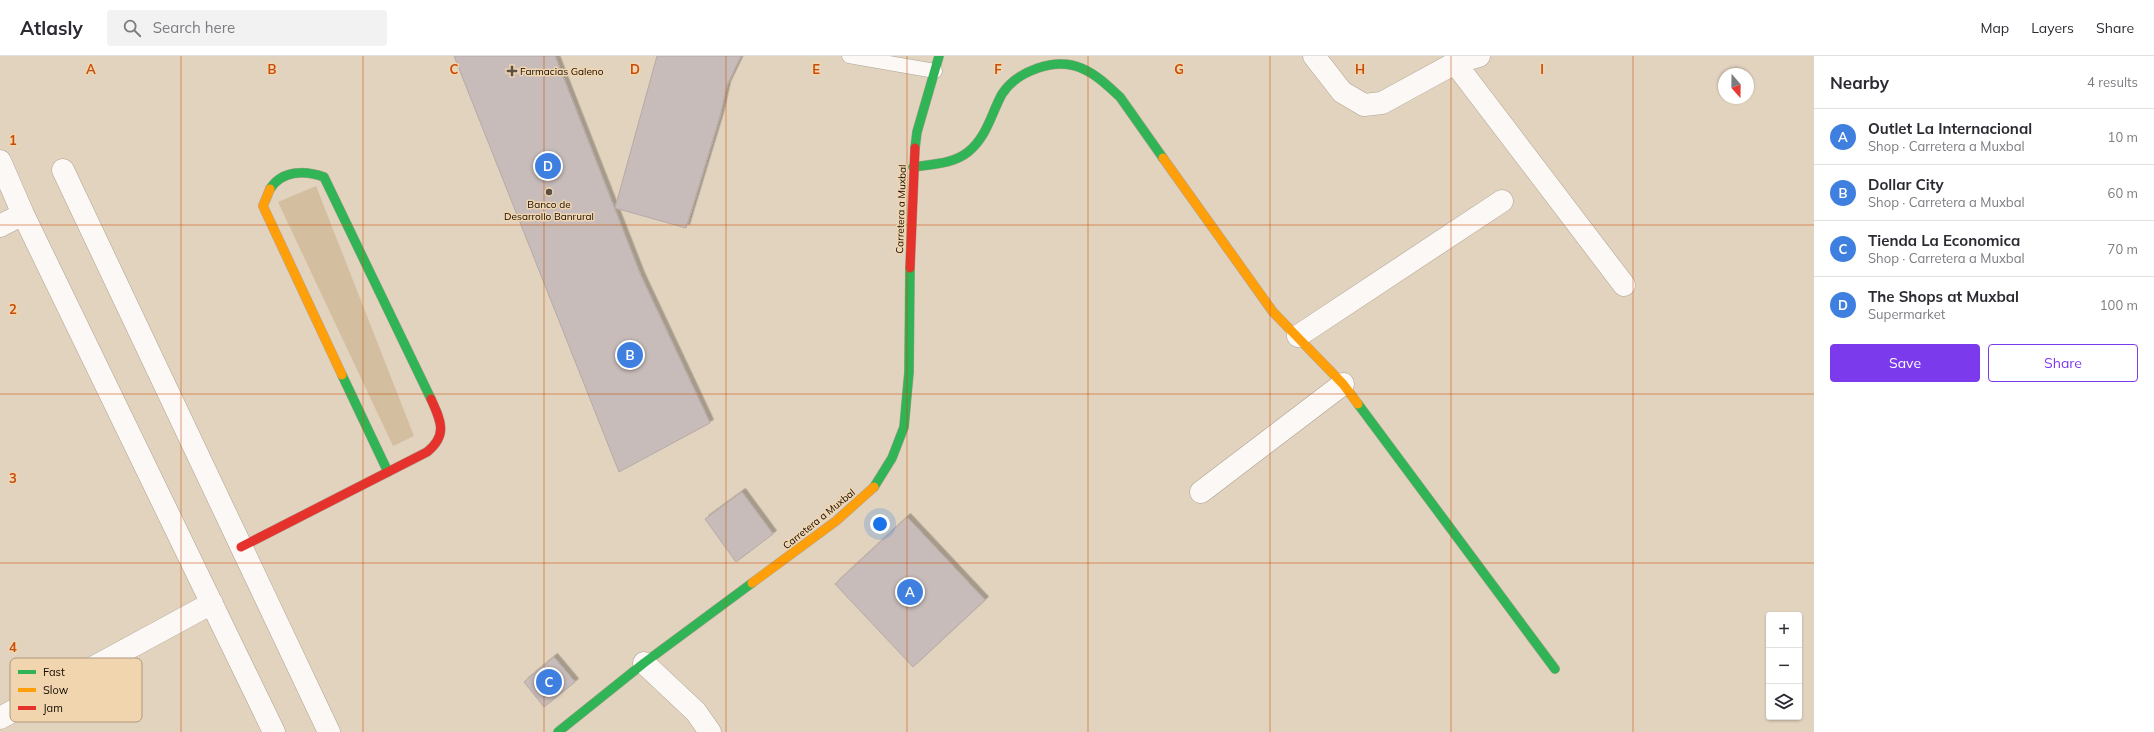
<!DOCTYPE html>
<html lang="en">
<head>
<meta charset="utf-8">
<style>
  :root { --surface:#fff; --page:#f2f2f3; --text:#2b2b33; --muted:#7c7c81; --line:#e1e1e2; --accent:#7c3aed }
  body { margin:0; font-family:Mulish,sans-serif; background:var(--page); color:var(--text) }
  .controls { position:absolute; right:12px; bottom:12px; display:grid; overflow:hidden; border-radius:4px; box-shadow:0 1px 3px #0004 }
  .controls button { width:36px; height:36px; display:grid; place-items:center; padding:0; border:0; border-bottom:1px solid var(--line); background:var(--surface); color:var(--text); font:20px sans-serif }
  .compass { position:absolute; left:1718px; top:12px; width:36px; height:36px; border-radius:50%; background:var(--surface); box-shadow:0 1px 3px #0004; rotate:160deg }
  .you { position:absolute; left:880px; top:468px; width:14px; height:14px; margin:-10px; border:3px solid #fff; border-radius:50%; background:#1a73e8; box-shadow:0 0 0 6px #1a73e833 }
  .badge { display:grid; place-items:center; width:26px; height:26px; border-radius:50%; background:var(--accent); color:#fff; font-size:13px; font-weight:700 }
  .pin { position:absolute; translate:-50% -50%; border:2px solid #fff; box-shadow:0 1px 4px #0006 }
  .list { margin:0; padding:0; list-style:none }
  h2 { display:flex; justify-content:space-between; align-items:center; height:52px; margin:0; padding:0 16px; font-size:17px }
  h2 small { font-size:13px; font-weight:400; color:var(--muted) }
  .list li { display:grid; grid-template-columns:26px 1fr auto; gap:12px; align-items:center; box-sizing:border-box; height:56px; padding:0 16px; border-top:1px solid var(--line) }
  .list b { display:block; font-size:15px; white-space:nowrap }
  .list p { margin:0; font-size:13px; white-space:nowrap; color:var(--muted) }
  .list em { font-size:13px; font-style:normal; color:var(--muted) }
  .actions { display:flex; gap:8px; padding:12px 16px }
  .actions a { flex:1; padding:9px 0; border:1px solid var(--accent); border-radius:4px; text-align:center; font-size:14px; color:var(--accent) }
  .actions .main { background:var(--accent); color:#fff }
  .icon { flex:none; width:22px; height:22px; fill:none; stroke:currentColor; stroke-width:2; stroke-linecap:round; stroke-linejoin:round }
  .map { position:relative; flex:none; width:1814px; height:676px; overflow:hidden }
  header { display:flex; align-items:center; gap:24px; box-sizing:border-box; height:56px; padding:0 20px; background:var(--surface); border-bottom:1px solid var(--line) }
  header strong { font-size:19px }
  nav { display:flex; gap:22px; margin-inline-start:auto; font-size:14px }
  .search { width:280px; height:36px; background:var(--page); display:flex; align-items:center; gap:10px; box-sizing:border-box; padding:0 14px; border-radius:4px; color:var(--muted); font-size:15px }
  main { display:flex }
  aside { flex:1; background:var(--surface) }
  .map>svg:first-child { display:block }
  .green { fill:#d3bea0 }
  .building { fill:#c7bcb9; stroke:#b5aaa7; filter:url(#shadow) }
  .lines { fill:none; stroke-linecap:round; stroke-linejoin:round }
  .lane-casing { stroke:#aea292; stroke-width:15 }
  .street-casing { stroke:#aea292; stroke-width:23 }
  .fast-casing { stroke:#aea292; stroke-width:10 }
  .slow-casing { stroke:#aea292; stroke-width:10 }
  .jam-casing { stroke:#aea292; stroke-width:10 }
  .lane { stroke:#fbf8f5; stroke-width:14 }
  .street { stroke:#fbf8f5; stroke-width:22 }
  .fast { stroke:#30b455; stroke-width:9 }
  .slow { stroke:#ff9f0a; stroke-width:9 }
  .jam { stroke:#e5322d; stroke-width:9 }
  .grid { fill:none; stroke:#c84d0a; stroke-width:1; stroke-opacity:0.55 }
  .poi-dot { fill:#5b5043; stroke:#f1d5af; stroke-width:1.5 }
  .labels { text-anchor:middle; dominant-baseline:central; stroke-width:3; stroke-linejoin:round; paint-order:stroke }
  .poi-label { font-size:10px; fill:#130901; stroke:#f1d5af; text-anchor:start }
  .street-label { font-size:10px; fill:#130901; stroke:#f1d5af }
  .key { fill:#f1d5af; stroke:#ae987b; stroke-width:1 }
  .key-label { font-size:11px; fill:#130901 }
  .grid-label { font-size:13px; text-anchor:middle; font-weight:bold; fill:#c84d0a; stroke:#f1d5af; stroke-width:3; stroke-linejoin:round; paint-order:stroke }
</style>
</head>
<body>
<header>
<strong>Atlasly</strong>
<div class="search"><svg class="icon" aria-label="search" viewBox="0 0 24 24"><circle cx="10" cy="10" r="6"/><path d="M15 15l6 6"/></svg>Search here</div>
<nav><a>Map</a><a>Layers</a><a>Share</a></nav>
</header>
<main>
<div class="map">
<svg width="1814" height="676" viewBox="0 0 1814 676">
  <defs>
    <filter id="shadow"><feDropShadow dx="3.5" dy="-3.5" stdDeviation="0" flood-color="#0004"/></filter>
  </defs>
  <rect width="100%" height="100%" fill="#e2d3be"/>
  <!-- green -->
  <path class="green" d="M 316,130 L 414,380 L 393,390 L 278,146 Z"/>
  <!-- building -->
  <path class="building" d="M 454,0 L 555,0 L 641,220 L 710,367 L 619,416 Z
    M 657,0 L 741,0 L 727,29 L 720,60 L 686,172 L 615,152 Z
    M 742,436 L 773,478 L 736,506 L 705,463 Z
    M 907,461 L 985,544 L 913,611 L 835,528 Z
    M 554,601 L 575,626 L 544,651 L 524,626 Z"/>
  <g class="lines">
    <defs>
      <path id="lane" d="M 849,0 L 935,15"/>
      <path id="street" d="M 1314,0 L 1342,36 L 1364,49 L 1382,47 L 1455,7 L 1479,0
        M 1455,7 L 1624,229
        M 0,105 L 23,158 L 274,676
        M 63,114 L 329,676
        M 0,170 L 23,158
        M 1298,280 L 1502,145
        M 1201,436 L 1343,328
        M 644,607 L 696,656 L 710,676
        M 0,662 L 212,547"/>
      <path id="fast" d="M 915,92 L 917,76 L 939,0
        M 913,111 C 932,108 953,108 968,96 C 987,81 991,58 1002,38 C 1017,15 1055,1 1081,12 C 1096,18 1108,30 1120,41 L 1163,102
        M 270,133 C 282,114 305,114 324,121 L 431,343
        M 342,319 L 388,416
        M 1358,348 L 1555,613
        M 874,431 L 892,402 L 904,371 L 909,316 L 910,212
        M 558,676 L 644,607 L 752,527"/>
      <path id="slow" d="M 1163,102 L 1273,256 L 1343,328 L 1358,348
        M 270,133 L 263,150 L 342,319
        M 752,527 L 836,465 L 874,431"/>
      <path id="jam" d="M 910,212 L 915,92
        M 241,491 L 427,396 C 448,379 441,365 431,343"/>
    </defs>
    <!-- lane casing -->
    <use href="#lane" class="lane-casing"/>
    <!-- street casing -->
    <use href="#street" class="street-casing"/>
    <!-- fast casing -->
    <use href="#fast" class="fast-casing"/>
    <!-- slow casing -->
    <use href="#slow" class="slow-casing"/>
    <!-- jam casing -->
    <use href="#jam" class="jam-casing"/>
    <!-- lane -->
    <use href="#lane" class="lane"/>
    <!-- street -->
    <use href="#street" class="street"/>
    <!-- fast -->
    <use href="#fast" class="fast"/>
    <!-- slow -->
    <use href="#slow" class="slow"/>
    <!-- jam -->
    <use href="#jam" class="jam"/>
  </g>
  <!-- grid -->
  <path class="grid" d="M 181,0 L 181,676M 363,0 L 363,676M 544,0 L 544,676M 726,0 L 726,676M 907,0 L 907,676M 1088,0 L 1088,676M 1270,0 L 1270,676M 1451,0 L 1451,676M 1633,0 L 1633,676M 0,169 L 1814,169M 0,338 L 1814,338M 0,507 L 1814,507"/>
  <!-- markers -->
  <g class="poi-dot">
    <path d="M510 9h4v4h4v4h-4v4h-4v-4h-4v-4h4z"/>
    <circle cx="549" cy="136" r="4"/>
  </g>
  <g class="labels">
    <!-- poi labels -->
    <g class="poi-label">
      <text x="520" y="15">Farmacias Galeno</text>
      <text x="549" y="148" text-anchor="middle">Banco de<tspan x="549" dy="12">Desarrollo Banrural</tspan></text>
    </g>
    <!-- street labels -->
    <g class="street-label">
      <text transform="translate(901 153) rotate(-88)">Carretera a Muxbal</text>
      <text transform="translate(819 463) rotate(-39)">Carretera a Muxbal</text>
    </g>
  </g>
  <!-- legend -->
  <rect x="10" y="602" width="132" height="64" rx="6" class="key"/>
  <rect x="18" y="614" width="18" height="4" fill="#30b455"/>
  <rect x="18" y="632" width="18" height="4" fill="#ff9f0a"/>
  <rect x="18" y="650" width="18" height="4" fill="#e5322d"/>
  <g class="key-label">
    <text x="43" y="620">Fast</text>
    <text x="43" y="638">Slow</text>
    <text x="43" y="656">Jam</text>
  </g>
  <g class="grid-label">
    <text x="91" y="18">A</text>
    <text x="272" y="18">B</text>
    <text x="454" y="18">C</text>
    <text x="635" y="18">D</text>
    <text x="816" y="18">E</text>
    <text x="998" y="18">F</text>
    <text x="1179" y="18">G</text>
    <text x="1360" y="18">H</text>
    <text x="1542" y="18">I</text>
    <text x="13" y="89">1</text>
    <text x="13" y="258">2</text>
    <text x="13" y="427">3</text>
    <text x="13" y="596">4</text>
  </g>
</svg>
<div class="controls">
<button>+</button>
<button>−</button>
<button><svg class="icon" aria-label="layers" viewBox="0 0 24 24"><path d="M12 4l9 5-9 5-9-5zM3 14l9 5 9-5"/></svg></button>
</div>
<svg class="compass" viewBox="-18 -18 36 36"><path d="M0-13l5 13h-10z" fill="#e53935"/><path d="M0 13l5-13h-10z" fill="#7c7c81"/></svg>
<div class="you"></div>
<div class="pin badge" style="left:910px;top:536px;background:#3f7fe0">A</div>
<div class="pin badge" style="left:630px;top:299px;background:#3f7fe0">B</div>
<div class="pin badge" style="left:549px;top:626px;background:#3f7fe0">C</div>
<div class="pin badge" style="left:548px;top:110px;background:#3f7fe0">D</div>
</div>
<aside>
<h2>Nearby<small>4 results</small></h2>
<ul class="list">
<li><span class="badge" style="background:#3f7fe0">A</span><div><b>Outlet La Internacional</b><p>Shop · Carretera a Muxbal</p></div><em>10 m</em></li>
<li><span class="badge" style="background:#3f7fe0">B</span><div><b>Dollar City</b><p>Shop · Carretera a Muxbal</p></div><em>60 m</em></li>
<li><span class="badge" style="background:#3f7fe0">C</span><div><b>Tienda La Economica</b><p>Shop · Carretera a Muxbal</p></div><em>70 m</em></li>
<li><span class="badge" style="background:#3f7fe0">D</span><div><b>The Shops at Muxbal</b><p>Supermarket</p></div><em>100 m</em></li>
</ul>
<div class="actions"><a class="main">Save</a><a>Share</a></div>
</aside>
</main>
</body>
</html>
